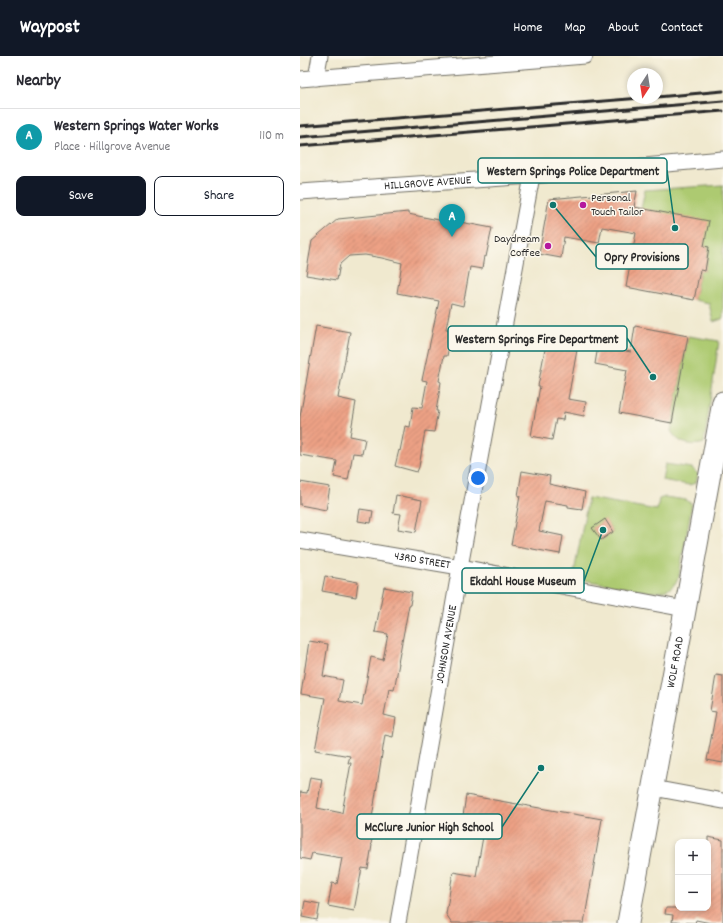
<!DOCTYPE html>
<html lang="en">
<head>
<meta charset="utf-8">
<style>
  :root { --surface:#fff; --page:#f2f2f3; --text:#2b2b33; --muted:#7c7c81; --line:#e1e1e2; --accent:#111827 }
  body { margin:0; font-family:Dekko,sans-serif; background:var(--page); color:var(--text) }
  .controls { position:absolute; right:12px; bottom:12px; display:grid; overflow:hidden; border-radius:8px; box-shadow:0 2px 6px #0003 }
  .controls button { width:36px; height:36px; display:grid; place-items:center; padding:0; border:0; border-bottom:1px solid var(--line); background:var(--surface); color:var(--text); font:20px sans-serif }
  .compass { position:absolute; left:327px; top:12px; width:36px; height:36px; border-radius:50%; background:var(--surface); box-shadow:0 2px 6px #0003; rotate:192deg }
  .you { position:absolute; left:178px; top:422px; width:14px; height:14px; margin:-10px; border:3px solid #fff; border-radius:50%; background:#1a73e8; box-shadow:0 0 0 6px #1a73e833 }
  .badge { display:grid; place-items:center; width:26px; height:26px; border-radius:50%; background:var(--accent); color:#fff; font-size:13px; font-weight:700 }
  .pin { position:absolute; translate:-50% -33px; filter:drop-shadow(0 1px 2px #0008) }
  .pin::after { content:''; position:absolute; top:21px; width:14px; height:12px; background:inherit; clip-path:polygon(0 0,100% 0,50% 100%) }
  .list { margin:0; padding:0; list-style:none }
  h2 { display:flex; justify-content:space-between; align-items:center; height:52px; margin:0; padding:0 16px; font-size:17px }
  h2 small { font-size:13px; font-weight:400; color:var(--muted) }
  .list li { display:grid; grid-template-columns:26px 1fr auto; gap:12px; align-items:center; box-sizing:border-box; height:56px; padding:0 16px; border-top:1px solid var(--line) }
  .list b { display:block; font-size:15px; white-space:nowrap }
  .list p { margin:0; font-size:13px; white-space:nowrap; color:var(--muted) }
  .list em { font-size:13px; font-style:normal; color:var(--muted) }
  .actions { display:flex; gap:8px; padding:12px 16px }
  .actions a { flex:1; padding:9px 0; border:1px solid var(--accent); border-radius:8px; text-align:center; font-size:14px; color:var(--accent) }
  .actions .main { background:var(--accent); color:#fff }
  .map { position:relative; flex:none; width:423px; height:867px; overflow:hidden }
  header { display:flex; align-items:center; gap:24px; box-sizing:border-box; height:56px; padding:0 20px; background:var(--accent); color:#fff }
  header strong { font-size:19px }
  nav { display:flex; gap:22px; margin-inline-start:auto; font-size:14px }
  main { display:flex }
  aside { flex:1; background:var(--surface) }
  .map>svg:first-child { display:block }
  .grass { fill:#adca71; stroke:#6c7a4e; fill-rule:evenodd }
  .building { fill:url(#building-hatch) }
  .lines { fill:none; stroke-linecap:round; stroke-linejoin:round }
  .street-casing { stroke:#706e64; stroke-width:17 }
  .secondary-casing { stroke:#706e64; stroke-width:23 }
  .street { stroke:#fff; stroke-width:15 }
  .secondary { stroke:#fff; stroke-width:21 }
  .rail { stroke:#2b2b2b; stroke-width:3 }
  .poi-dot { fill:#b5179e; stroke:#fbf7ec; stroke-width:1.5 }
  .labels { text-anchor:middle; dominant-baseline:central; stroke-width:3; stroke-linejoin:round; paint-order:stroke }
  .street-label { font-size:12px; fill:#2b2b2b; stroke:#fbf7ec }
  .poi-label { font-size:12px; fill:#2b2b2b; stroke:#fbf7ec; text-anchor:start }
  .leader { fill:none; stroke:#0f766e; stroke-width:1.5 }
  .callout-dot { fill:#0f766e; stroke:#fbf7ec; stroke-width:1.5 }
  .callout { fill:#fbf7ec; stroke:#0f766e; stroke-width:1.5 }
  .callout-label { font-size:13px; text-anchor:middle; font-weight:bold; fill:#2b2b2b }
</style>
</head>
<body>
<header>
<strong>Waypost</strong>
<nav><a>Home</a><a>Map</a><a>About</a><a>Contact</a></nav>
</header>
<main>
<aside>
<h2>Nearby<small></small></h2>
<ul class="list">
<li><span class="badge" style="background:#0f9aa8">A</span><div><b>Western Springs Water Works</b><p>Place · Hillgrove Avenue</p></div><em>110 m</em></li>
</ul>
<div class="actions"><a class="main">Save</a><a>Share</a></div>
</aside>
<div class="map">
<svg width="423" height="867" viewBox="0 0 423 867">
  <defs>
    <pattern id="building-hatch" width="6" height="6" patternUnits="userSpaceOnUse"><rect width="6" height="6" fill="#eda185"/><path d="M-1 1l2-2M0 6l6-6M5 7l2-2" fill="none" stroke="#c0836d"/></pattern>
  </defs>
  <rect width="100%" height="100%" fill="#fbf7ec"/>
  <filter id="ink" filterUnits="userSpaceOnUse"><feTurbulence type="fractalNoise" baseFrequency=".025" numOctaves="2"/><feDisplacementMap in="SourceGraphic" scale="8" xChannelSelector="R" yChannelSelector="G"/><feConvolveMatrix kernelMatrix="1 2 1 2 8 2 1 2 1" color-interpolation-filters="sRGB"/></filter>
  <filter id="wash" filterUnits="userSpaceOnUse"><feTurbulence type="fractalNoise" baseFrequency=".012" numOctaves="4" result="noise"/><feDisplacementMap in="SourceGraphic" scale="16" xChannelSelector="R" yChannelSelector="G"/><feGaussianBlur stdDeviation="0.9" result="paint"/><feColorMatrix in="noise" values="0 0 0 0 0 0 0 0 0 0 0 0 0 0 0 0 0 1.4 0 .05"/><feComposite in="paint" operator="in"/></filter>
  <g filter="url(#wash)">
    <rect width="100%" height="100%" fill="#f0e9cf"/>
    <!-- grass -->
    <path class="grass" d="M 423,129 L 423,260 L 422,263 L 413,266 L 409,247 L 394,244 L 400,214 L 405,215 L 409,191 L 404,190 L 341,152 L 345,134 Z
      M 388,280 L 419,285 L 404,387 C 390,391 378,387 371,375 Z
      M 365,408 L 392,412 L 398,418 L 396,427 L 389,429 L 362,424 Z
      M 365,441 L 386,444 L 392,448 L 379,520 C 373,535 364,536 350,536 L 273,522 L 288,442 L 357,454 L 359,443 ZM 305,464 L 313,476 L 301,484 L 292,472 Z"/>
    <g id="blocks">
      <!-- building -->
      <path class="building" d="M 337,135 L 334,151 L 409,165 L 404,190 L 409,191 L 405,215 L 400,214 L 394,244 L 326,231 L 336,177 L 302,171 L 299,187 L 264,181 L 261,202 L 239,198 L 249,143 Z
        M 108,156 L 108,158 L 159,168 L 160,166 L 192,172 L 186,201 L 184,200 L 182,213 L 170,211 L 163,250 L 151,247 L 146,273 L 152,274 L 147,300 L 144,300 L 139,325 L 141,326 L 136,355 L 138,355 L 134,376 L 125,375 L 119,411 L 117,416 L 95,410 L 99,394 L 100,395 L 105,370 L 110,371 L 113,351 L 122,352 L 127,325 L 122,324 L 139,245 L 97,237 L 102,207 L 82,202 L 65,199 L 49,200 L 40,208 L 37,224 L 6,219 L 12,185 L 38,163 Z
        M 16,270 L 50,276 L 38,342 L 56,346 L 50,380 L 65,383 L 62,398 L 53,397 L 48,424 L 34,421 L 37,405 L 0,399 L 0,361 Z
        M 335,270 L 388,280 L 372,367 L 319,357 L 327,314 L 295,308 L 298,290 L 331,296 Z
        M 246,288 L 277,294 L 268,343 L 286,346 L 284,360 L 264,356 L 263,364 L 256,363 L 252,384 L 231,380 L 240,330 L 238,330 Z
        M 222,415 L 250,420 L 249,428 L 285,436 L 282,453 L 268,451 L 268,449 L 245,445 L 239,475 L 263,480 L 260,498 L 211,489 L 220,440 L 218,440 Z
        M 0,426 L 30,431 L 26,454 L 0,449 Z
        M 96,439 L 122,444 L 116,476 L 98,473 L 101,458 L 93,457 Z
        M 60,453 L 73,455 L 71,467 L 58,465 Z
        M 305,463 L 313,476 L 301,484 L 292,472 Z
        M 25,520 L 58,526 L 56,541 L 22,535 Z
        M 84,531 L 112,536 L 110,549 L 109,549 L 98,607 L 99,607 L 94,634 L 89,633 L 84,659 L 96,662 L 93,681 L 85,679 L 72,762 L 76,763 L 71,788 L 72,789 L 68,813 L 62,812 L 54,855 L 28,850 L 32,827 L 37,828 L 42,802 L 12,797 L 10,804 L 0,802 L 0,736 L 7,737 L 10,721 L 22,723 L 17,752 L 42,757 L 51,707 L 48,707 L 50,700 L 15,694 L 25,642 L 1,638 L 9,585 L 28,588 L 23,620 L 43,624 L 39,645 L 62,649 L 71,601 L 83,604 L 88,578 L 75,576 Z
        M 416,619 L 423,620 L 423,707 L 407,704 L 416,656 L 410,655 Z
        M 166,739 L 302,763 L 284,867 L 152,867 L 146,858 L 153,816 L 176,820 L 186,764 L 163,760 Z
        M 408,781 L 423,784 L 423,867 L 411,867 L 396,864 L 395,867 L 372,866 L 373,859 L 365,858 L 366,852 L 408,852 Z
        M 5,845 L 20,848 L 17,864 L 2,861 Z"/>
    </g>
  </g>
  <g filter="url(#ink)">
    <use href="#blocks" fill-opacity="0" stroke="#706e64" stroke-width="1"/>
    <g class="lines">
      <defs>
        <g id="street">
          <path d="M 16,22 L 20,0"/>
          <path d="M 0,23 L 285,0"/>
          <path id="s1" d="M 0,136 L 232,120 L 423,103"/>
          <path id="s2" d="M 0,484 L 160,511 L 385,553"/>
          <path d="M 353,732 L 423,745"/>
          <path id="s3" d="M 98,867 L 160,511 L 232,120"/>
        </g>
        <g id="secondary">
          <path id="s4" d="M 328,867 L 423,346"/>
        </g>
      </defs>
      <!-- street casing -->
      <use href="#street" class="street-casing"/>
      <!-- secondary casing -->
      <use href="#secondary" class="secondary-casing"/>
      <!-- street -->
      <use href="#street" class="street"/>
      <!-- secondary -->
      <use href="#secondary" class="secondary"/>
      <!-- rail -->
      <path class="rail" d="M 357,41 L 423,35
        M 0,70 L 341,42
        M 0,81 L 423,45
        M 0,90 L 423,55"/>
    </g>
  </g>
  <!-- markers -->
  <g class="poi-dot">
    <circle cx="283" cy="149" r="4"/>
    <circle cx="248" cy="190" r="4"/>
  </g>
  <g class="labels">
    <!-- street labels -->
    <g class="street-label">
      <text stroke="none"><textPath href="#s1" startOffset="128">HILLGROVE AVENUE</textPath></text>
      <text stroke="none"><textPath href="#s2" startOffset="124">43RD STREET</textPath></text>
      <text stroke="none"><textPath href="#s3" startOffset="283">JOHNSON AVENUE</textPath></text>
      <text stroke="none"><textPath href="#s4" startOffset="265">WOLF ROAD</textPath></text>
    </g>
    <!-- poi labels -->
    <g class="poi-label">
      <text x="291" y="142">Personal<tspan x="291" dy="14">Touch Tailor</tspan></text>
      <text x="240" y="183" text-anchor="end">Daydream<tspan x="240" dy="14">Coffee</tspan></text>
    </g>
  </g>
  <!-- callouts -->
  <path class="leader" d="M375 172L367 114M253 149L296 201M353 321L327 282M303 474L284 525M241 712L202 771"/>
  <g class="callout-dot">
    <circle cx="375" cy="172" r="4"/>
    <circle cx="253" cy="149" r="4"/>
    <circle cx="353" cy="321" r="4"/>
    <circle cx="303" cy="474" r="4"/>
    <circle cx="241" cy="712" r="4"/>
  </g>
  <g class="callout">
    <rect x="178" y="102" width="189" height="25" rx="4"/>
    <rect x="296" y="188" width="92" height="25" rx="4"/>
    <rect x="148" y="270" width="179" height="25" rx="4"/>
    <rect x="162" y="512" width="122" height="25" rx="4"/>
    <rect x="57" y="758" width="145" height="25" rx="4"/>
  </g>
  <g class="callout-label">
    <text x="273" y="119">Western Springs Police Department</text>
    <text x="342" y="205">Opry Provisions</text>
    <text x="237" y="287">Western Springs Fire Department</text>
    <text x="223" y="529">Ekdahl House Museum</text>
    <text x="129" y="775">McClure Junior High School</text>
  </g>
</svg>
<div class="controls">
<button>+</button>
<button>−</button>
</div>
<svg class="compass" viewBox="-18 -18 36 36"><path d="M0-13l5 13h-10z" fill="#e53935"/><path d="M0 13l5-13h-10z" fill="#7c7c81"/></svg>
<div class="you"></div>
<div class="pin badge" style="left:152px;top:181px;background:#0f9aa8">A</div>
</div>
</main>
</body>
</html>
